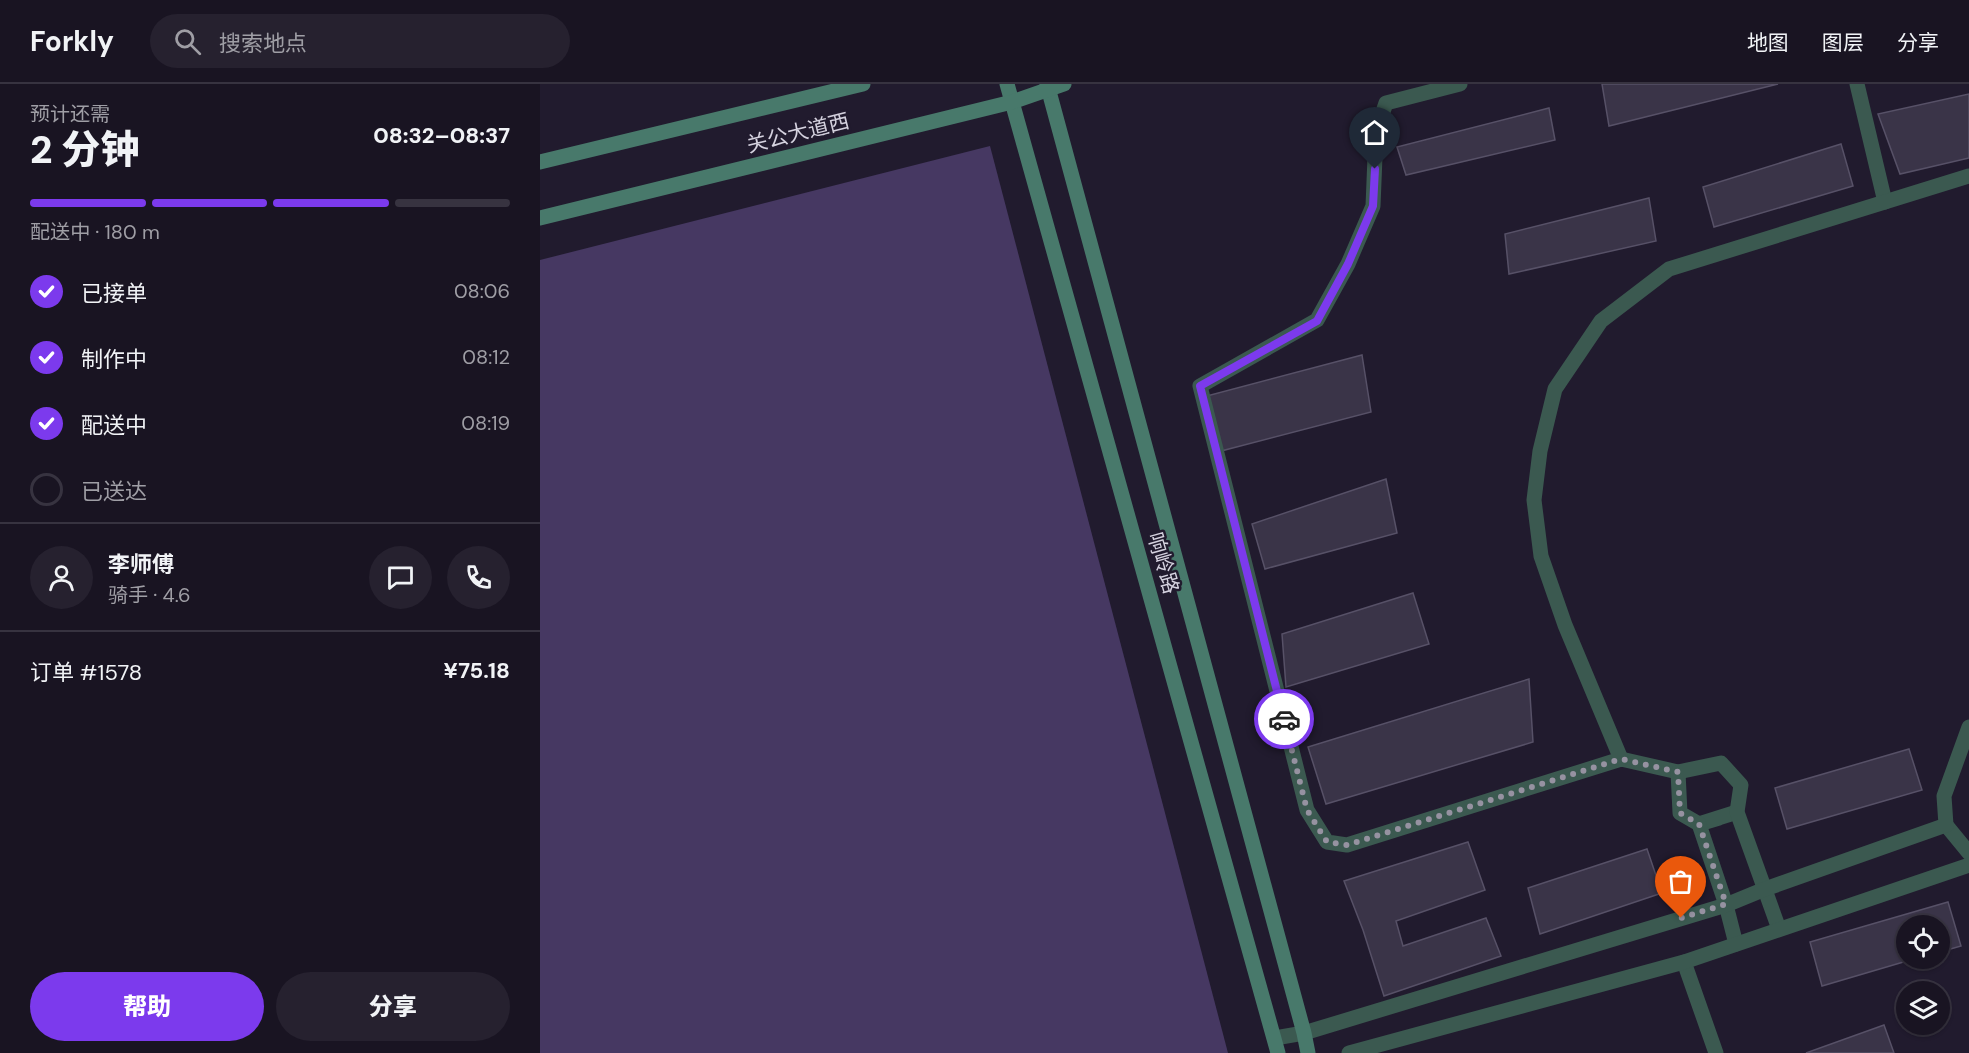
<!DOCTYPE html>
<html lang="zh">
<meta charset="utf-8">
<style>
:root{--surface:#191422;--page:#26212f;--text:#f1f3f6;--muted:#9f9ea5;--line:#373340;--accent:#7c3aed}
body{margin:0;font-family:"DM Sans","Noto Sans SC",sans-serif;background:var(--page);color:var(--text);height:100vh;display:flex;flex-direction:column;font-size:22px;white-space:nowrap}
*{box-sizing:border-box;margin:0}
p{font-size:20px;color:var(--muted)}
.icon{flex:none;width:33px;height:33px;fill:none;stroke:currentColor;stroke-width:2;stroke-linecap:round;stroke-linejoin:round}
.map{position:relative;flex:1;overflow:hidden}
.details{display:flex;flex-direction:column;background:var(--surface);width:540px}
.details>*{flex:none}
.tools{position:absolute;left:1356px;top:831px;display:grid;gap:12px}
.tools a{display:grid;place-items:center;width:54px;height:54px;border-radius:50%;background:var(--surface);box-shadow:0 2px 4px #0004,0 0 0 2px var(--line);font-size:30px}
.pin{position:absolute;display:grid;place-items:center;width:51px;height:51px;color:#fff;margin:-62px -26px;border-radius:50% 50% 50% 0;rotate:-45deg;box-shadow:0 0 6px #0007}
.pin .icon{rotate:45deg}
.courier{position:absolute;display:grid;place-items:center;width:60px;height:60px;margin:-30px;border:4px solid #7c3aed;border-radius:50%;background:#fff;color:#222;box-shadow:0 2px 8px #0007}
.head em{font-style:normal;font-weight:800}
.head div{display:flex;flex-direction:column-reverse}
.head{display:flex;align-items:center;justify-content:space-between;height:102px;padding:0 30px}
h1{font-size:39px;font-weight:800;line-height:45px}
.bar{display:grid;grid-template-columns:repeat(4,1fr);gap:9px 6px;align-content:center;height:72px;padding:0 30px}
.bar i{height:8px;border-radius:4px;background:var(--line)}
.bar .active{background:var(--accent)}
.bar p{grid-column:span 4}
.line{display:flex;align-items:center;gap:15px;padding:0 30px;border-top:2px solid var(--line)}
.line div{flex:1}
.round{display:grid;place-items:center;flex:none;width:63px;height:63px;border-radius:32px;background:var(--page)}
ol{padding:0 30px;list-style:none}
li{display:flex;align-items:center;gap:18px;height:66px}
li p{margin-inline-start:auto}
li .icon{padding:6px;border-radius:50%;background:var(--accent);color:#fff;stroke-width:4}
li:last-child{color:var(--muted)}
li i{width:33px;height:33px;border:3px solid var(--line);border-radius:50%}
.primary-button{display:flex;gap:12px;margin-top:auto;padding:12px 30px}
.primary-button a{flex:1;height:69px;border-radius:36px;background:var(--accent);color:#fff;font-size:24px;font-weight:800;line-height:69px;text-align:center}
.primary-button a+a{background:var(--page);color:var(--text)}
header{display:flex;align-items:center;gap:36px;box-sizing:border-box;height:84px;padding:0 30px;background:var(--surface);border-bottom:2px solid var(--line)}
header strong{font-size:28px}
nav{display:flex;gap:33px;margin-inline-start:auto;font-size:21px}
.search{width:420px;height:54px;background:var(--page);display:flex;align-items:center;gap:15px;box-sizing:border-box;padding:0 21px;border-radius:33px;color:var(--muted);font-size:22px}
main{display:flex;flex:1;min-height:0}
.map>svg:first-child{display:block}
</style>
<header>
<strong>Forkly</strong>
<div class="search"><svg class="icon" aria-label="search" viewBox="0 0 24 24"><circle cx="10" cy="10" r="6"/><path d="M15 15l6 6"/></svg>搜索地点</div>
<nav><a>地图</a><a>图层</a><a>分享</a></nav>
</header>
<main>
<section class="details">
<div class="head"><div><h1>2 分钟</h1><p>预计还需</p></div><em>08:32–08:37</em></div>
<div class="bar"><i class="active"></i><i class="active"></i><i class="active"></i><i></i><p>配送中 · 180 m</p></div>
<ol>
<li><svg class="icon" aria-label="check" viewBox="0 0 24 24"><path d="M5 12l5 5 9-10"/></svg>已接单<p>08:06</p></li>
<li><svg class="icon" aria-label="check" viewBox="0 0 24 24"><path d="M5 12l5 5 9-10"/></svg>制作中<p>08:12</p></li>
<li><svg class="icon" aria-label="check" viewBox="0 0 24 24"><path d="M5 12l5 5 9-10"/></svg>配送中<p>08:19</p></li>
<li><i></i>已送达</li>
</ol>
<div class="line" style="height:108px"><a class="round"><svg class="icon" aria-label="person" viewBox="0 0 24 24"><circle cx="12" cy="8" r="4"/><path d="M4 21q1-7 8-7t8 7"/></svg></a><div><b>李师傅</b><p>骑手 · 4.6</p></div><a class="round"><svg class="icon" aria-label="chat" viewBox="0 0 24 24"><path d="M4 5h16v11H9l-5 4z"/></svg></a><a class="round"><svg class="icon" aria-label="phone" viewBox="0 0 24 24"><path d="M5 4h4l2 5-3 2q2 4 5 5l2-3 5 2v4C11 20 4 13 5 4z"/></svg></a></div>
<div class="line" style="height:78px"><div>订单 #1578</div><b>¥75.18</b></div>
<div class="primary-button"><a>帮助</a><a>分享</a></div>
</section>
<div class="map">
<svg width="1429" height="969" viewBox="0 0 1429 969">
<rect width="100%" height="100%" fill="#211b2e"/>
<path fill="#463862" d="M450 62 688 969H0V176Z"/>
<g fill="#3a3448" stroke="#575167" stroke-width="1.5">
<path d="M1062 0H1238L1069 42Z"/>
<path d="M1429 10V74L1360 90 1338 30Z"/>
<path d="M1009 24 1015 56 866 91 857 63Z"/>
<path d="M1301 60 1313 102 1174 143 1163 103Z"/>
<path d="M1109 114 1116 157 969 190 965 150Z"/>
<path d="M822 271 831 328 681 367 663 313Z"/>
<path d="M846 395 857 449 725 485 712 440Z"/>
<path d="M873 509 889 560 746 603 742 550Z"/>
<path d="M989 595 993 658 786 720 768 663Z"/>
<path d="M1369 665 1382 706 1247 745 1235 704Z"/>
<path d="M928 758 945 806 856 837 863 862 946 834 961 872 844 912 823 846 804 797Z"/>
<path d="M1107 765 1122 809 1000 850 988 804Z"/>
<path d="M1408 818 1421 862 1400 868V842H1366V874H1377L1282 902 1270 858Z"/>
<path d="M1344 941 1354 969H1266Z"/>
</g>
<g fill="none" stroke-linecap="round" stroke-linejoin="round">
<g stroke="#3b5950" stroke-width="15">
<path d="M920 0 846 19 836 48 833 122 808 180 777 236 660 302 767 726 787 758 807 761 1081 675 1138 688"/>
<path d="M1317 0 1345 118"/>
<path d="M1081 675 1025 541 1001 472 994 416 1000 367 1015 305 1061 237 1129 185 1429 92"/>
<path d="M1179 734 1159 740 1197 728"/>
<path d="M1406 741 1429 769"/>
<path d="M1196 860 1186 821 1159 740 1140 729 1138 688 1181 679 1201 701 1197 728 1239 845"/>
<path d="M1144 878 1176 969"/>
<path d="M735 954 764 949 1186 821 1225 805 1406 741 1404 712 1429 643"/>
<path d="M809 969 1144 878 1429 781"/>
</g>
<g stroke="#48796b" stroke-width="15">
<path d="M467 0 738 969"/>
<path d="M507 0 764 949 768 969"/>
<path d="M0 78 323 0"/>
<path d="M0 134 472 18 524 0"/>
</g>
</g>
<g fill="none" stroke-linecap="round" stroke-linejoin="round">
<path stroke="#9692a1" stroke-width="6" stroke-dasharray="0 10.8" d="M744 635 767 726 787 758 807 761 1081 675 1138 688 1140 729 1159 740 1186 820 1141 834"/>
<path stroke="#7c3aed" stroke-width="8" d="M744 635 660 302 777 237 808 180 833 122 835 85"/>
</g>
<g text-anchor="middle" stroke-width="5" stroke-linejoin="round" paint-order="stroke">
<g font-size="21" fill="#d5d2df" stroke="#211b2e">
<text transform="translate(258 49) rotate(-14)" y="7">关公大道西</text>
<text transform="translate(623 479) rotate(74)" y="7">响岭路</text>
</g>
</g>
</svg>
<div class="tools">
<a><svg class="icon" aria-label="locate" viewBox="0 0 24 24"><circle cx="12" cy="12" r="6"/><path d="M12 2v4M12 18v4M2 12h4M18 12h4"/></svg></a>
<a><svg class="icon" aria-label="layers" viewBox="0 0 24 24"><path d="M12 4l9 5-9 5-9-5zM3 14l9 5 9-5"/></svg></a>
</div>
<div class="pin" style="left:1141px;top:834px;background:#ea580c"><svg class="icon" aria-label="bag" viewBox="0 0 24 24"><path d="M5 8h14l-1 12H6zM9 8a3 3 0 0 1 6 0"/></svg></div>
<div class="pin" style="left:835px;top:85px;background:#1f2937"><svg class="icon" aria-label="home" viewBox="0 0 24 24"><path d="M3 11l9-7 9 7M6 9v11h12V9"/></svg></div>
<div class="courier" style="left:744px;top:635px"><svg class="icon" aria-label="car" viewBox="0 0 24 24"><path d="M5 17H2v-5l4-1 3-4h7l3 4 3 1v5h-3M9 17h6M6 11h13"/><circle cx="7" cy="17" r="2"/><circle cx="17" cy="17" r="2"/></svg></div>
</div>
</main>
